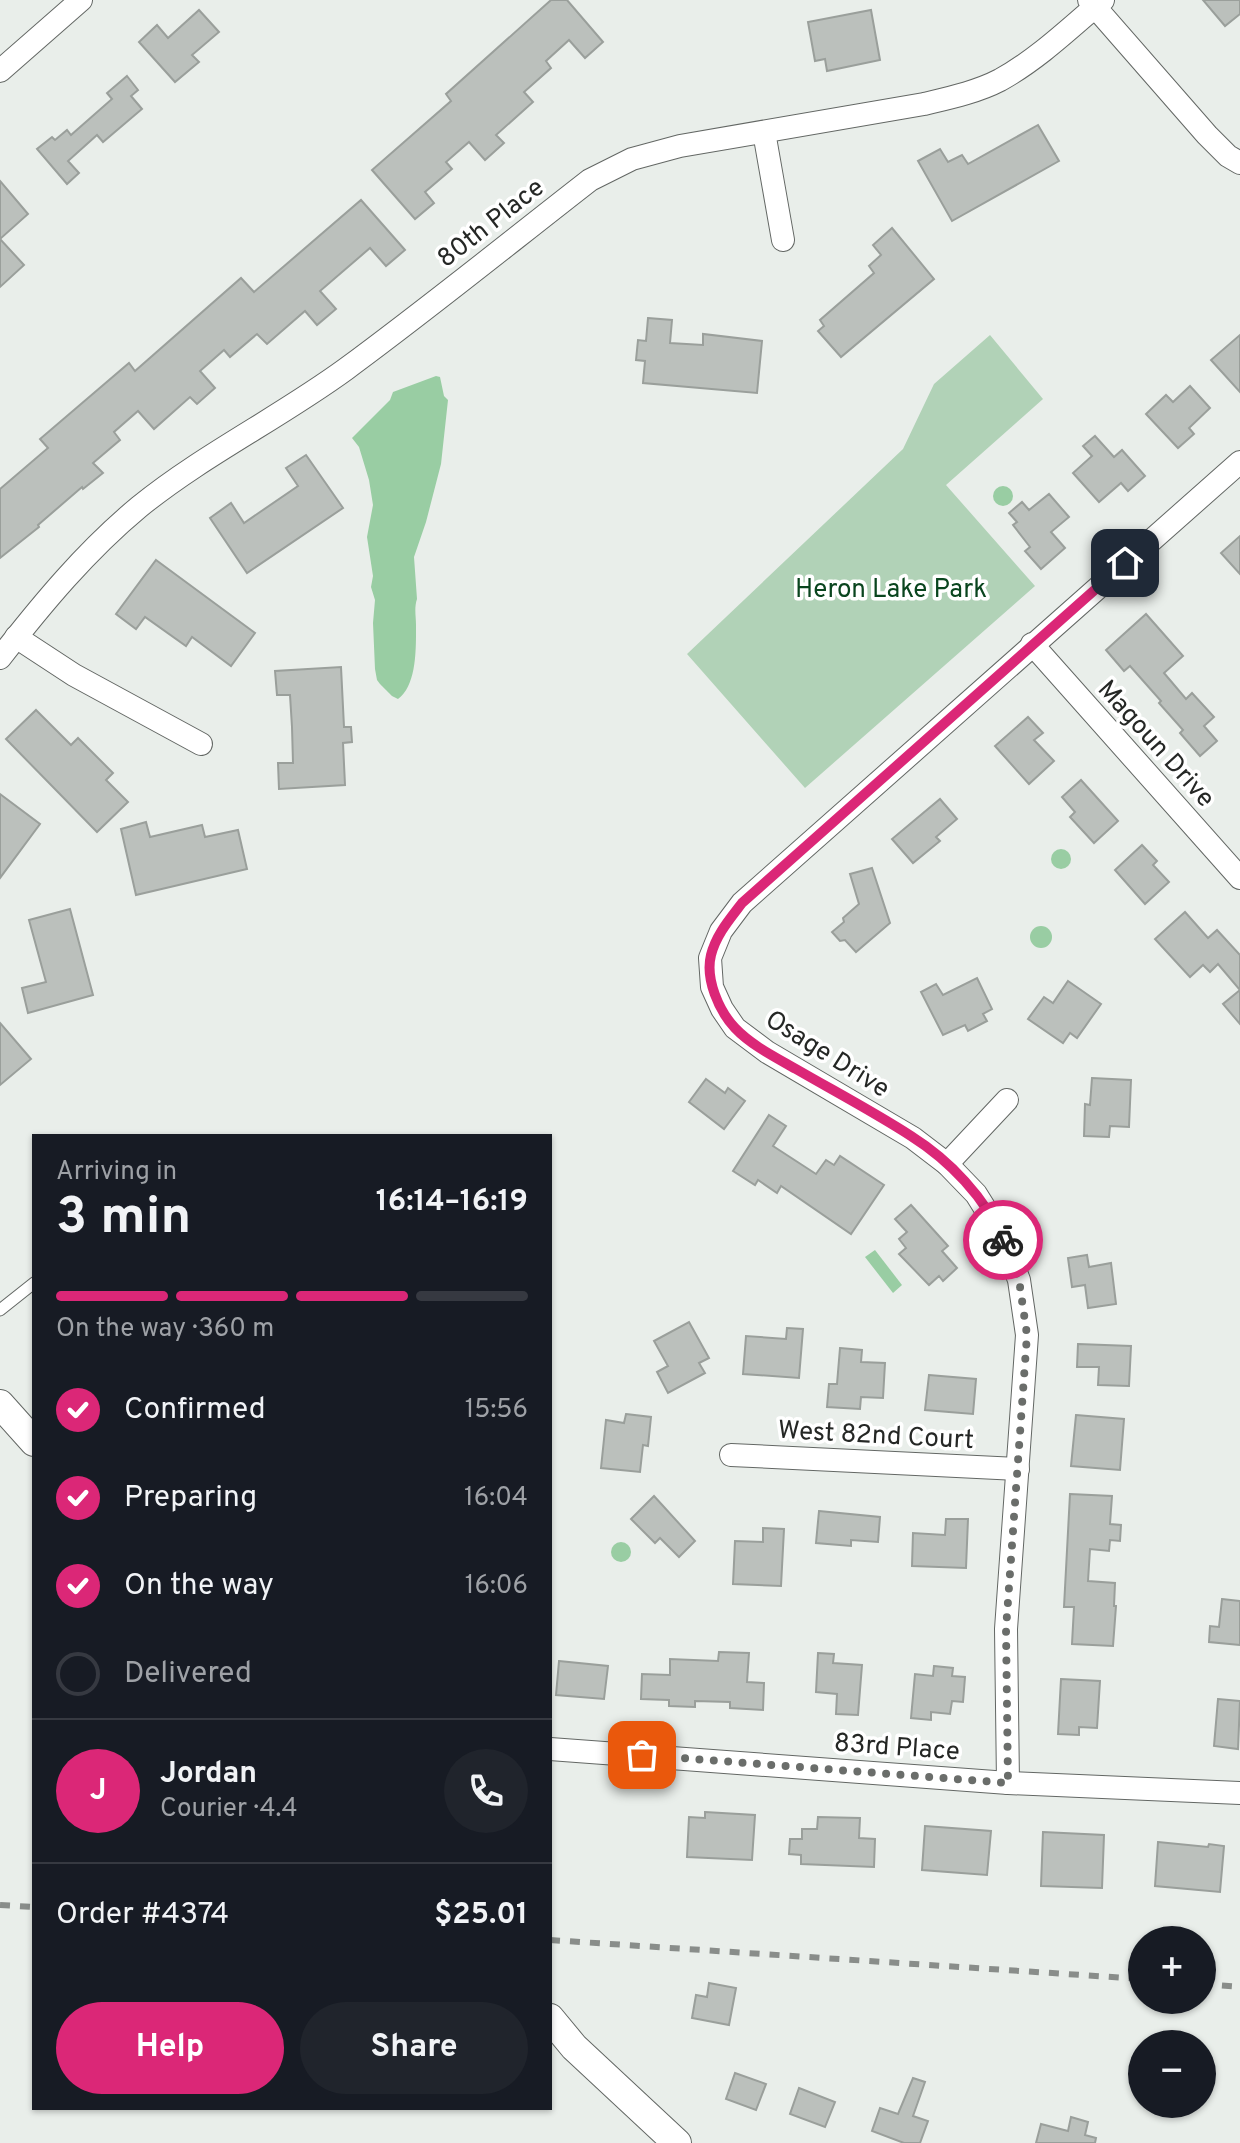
<!DOCTYPE html>
<meta charset="utf-8">
<style>
:root{--surface:#171b24;--page:#20242c;--text:#f1f3f6;--muted:#9ea1a6;--line:#363941;--accent:#db2777}
body{margin:0;font-family:Overpass,sans-serif;background:var(--page);color:var(--text);height:100vh;display:flex;flex-direction:column;font-size:30px;white-space:nowrap}
*{box-sizing:border-box;margin:0}
p{font-size:26px;color:var(--muted)}
.icon{flex:none;width:44px;height:44px;fill:none;stroke:currentColor;stroke-width:2;stroke-linecap:round;stroke-linejoin:round}
.map{position:relative;flex:1;overflow:hidden}
.side{position:absolute;left:32px;top:1134px;width:520px;height:976px;display:flex;flex-direction:column;background:var(--surface);border-radius:0px;box-shadow:0 2px 6px #0004}
.side>*{flex:none}
.tools{position:absolute;left:1128px;top:1926px;display:grid;gap:16px}
.tools a{display:grid;place-items:center;width:88px;height:88px;border-radius:50%;background:var(--surface);box-shadow:0 2px 6px #0004;font-size:40px}
.pin{position:absolute;display:grid;place-items:center;width:68px;height:68px;color:#fff;margin:-34px;border-radius:16px;box-shadow:0 4px 12px #0006}
.courier{position:absolute;display:grid;place-items:center;width:80px;height:80px;margin:-40px;border:6px solid #db2777;border-radius:50%;background:#fff;color:#222;box-shadow:0 2px 10px #0007}
.overview em{font-style:normal;font-weight:700}
.overview div{display:flex;flex-direction:column-reverse}
.overview{display:flex;align-items:center;justify-content:space-between;height:136px;padding:0 24px}
h1{font-size:52px;font-weight:700;line-height:60px}
.bar{display:grid;grid-template-columns:repeat(4,1fr);gap:12px 8px;align-content:center;height:96px;padding:0 24px}
.bar i{height:10px;border-radius:6px;background:var(--line)}
.bar .selected{background:var(--accent)}
.bar p{grid-column:span 4}
.line{display:flex;align-items:center;gap:20px;padding:0 24px;border-top:2px solid var(--line)}
.line div{flex:1}
.round{display:grid;place-items:center;flex:none;width:84px;height:84px;border-radius:42px;background:var(--page)}
ol{padding:0 24px;list-style:none}
li{display:flex;align-items:center;gap:24px;height:88px}
li p{margin-inline-start:auto}
li .icon{padding:8px;border-radius:50%;background:var(--accent);color:#fff;stroke-width:4}
li:last-child{color:var(--muted)}
li i{width:44px;height:44px;border:4px solid var(--line);border-radius:50%}
.cta{display:flex;gap:16px;margin-top:auto;padding:16px 24px}
.cta a{flex:1;height:92px;border-radius:48px;background:var(--accent);color:#fff;font-size:32px;font-weight:700;line-height:92px;text-align:center}
.cta a+a{background:var(--page);color:var(--text)}
.map>svg:first-child{display:block}
</style>
<div class="map">
<svg width="1240" height="2143" viewBox="0 0 1240 2143">
<rect width="100%" height="100%" fill="#e9eeea"/>
<path fill="#b1d2b7" d="M990 335 1043 399 946 485 1035 586 805 788 687 654 903 449 934 384Z"/>
<g fill="#99cda3">
<path d="M436 376 440 377 444 396 448 400 441 464 426 522 414 557 417 599C414 608 416 616 416 625 416 648 417 685 398 699L392 696 380 684 377 680 375 669 373 623 375 600 371 587 373 576 367 537 373 505 369 480 359 447 352 438 390 400 393 392Z"/>
<circle cx="1003" cy="496" r="10"/>
<circle cx="1061" cy="859" r="10"/>
<circle cx="1041" cy="937" r="11"/>
<path d="M875 1250 902 1285 893 1293 865 1257Z"/>
<circle cx="621" cy="1552" r="10"/>
</g>
<g fill="#bbc0bc" stroke="#9a9f9b" stroke-width="2">
<path d="M551 0H567L603 42 585 58 569 40 546 61 551 68 524 92 533 102 496 135 504 143 485 160 469 142 446 162 452 169 425 192 434 203 415 219 372 170 451 101 446 94Z"/>
<path d="M1203 0H1240V14L1225 26Z"/>
<path d="M199 10 219 32 192 55 199 62 175 82 139 42 157 25 168 38Z"/>
<path d="M871 10 880 60 827 71 825 59 815 61 808 22Z"/>
<path d="M127 76 138 90 131 96 142 109 103 142 97 135 68 161 79 173 67 184 37 149 52 137 55 140 67 130 71 135 112 99 107 93Z"/>
<path d="M1038 125 1059 161 952 221 918 161 940 149 948 162 962 155 968 164Z"/>
<path d="M0 181 28 214 0 239Z"/>
<path d="M361 200 405 250 386 266 370 248 320 291 336 309 317 325 305 311 267 344 257 334 230 357 224 350 200 371 215 388 197 404 190 397 154 429 138 411 114 432 120 440 93 463 103 473 83 489 82 487 38 525 39 527 0 558V489L48 448 40 439 129 363 135 371 241 278 254 292Z"/>
<path d="M892 228 934 279 841 357 818 331 824 326 820 320 874 273 869 266 881 255 873 245Z"/>
<path d="M0 239 24 265 0 287Z"/>
<path d="M648 318 672 320 670 343 703 345V334L762 341 757 393 643 383 645 361 636 360 638 340 646 341Z"/>
<path d="M1240 335V392L1211 360Z"/>
<path d="M1190 386 1210 408 1189 428 1194 434 1178 448 1146 414 1166 395 1173 402Z"/>
<path d="M1095 436 1114 457 1122 450 1145 476 1128 491 1121 483 1099 502 1073 473 1092 456 1083 446Z"/>
<path d="M306 455 343 508 247 573 210 518 231 503 244 523 298 486 286 468Z"/>
<path d="M1049 494 1069 517 1051 532 1065 548 1041 569 1025 551 1030 547 1013 525 1017 522 1009 513 1022 502 1029 510Z"/>
<path d="M1240 536V574L1221 553Z"/>
<path d="M156 560 255 633 231 666 192 637 186 646 145 617 136 629 116 614Z"/>
<path d="M1146 614 1183 656 1164 673 1186 699 1192 693 1214 717 1204 726 1217 741 1200 756 1180 733 1183 730 1159 703 1161 701 1130 666 1124 671 1106 650Z"/>
<path d="M341 667 344 727H351L352 742 343 743 345 785 279 789 278 763H293L292 727 290 695H277L275 671Z"/>
<path d="M36 710 71 745 78 738 113 773 106 780 128 802 97 832 6 739Z"/>
<path d="M1028 717 1043 733 1034 740 1054 761 1029 784 995 746Z"/>
<path d="M1081 780 1118 821 1094 843 1070 817 1075 812 1062 797Z"/>
<path d="M0 794 40 824 0 878Z"/>
<path d="M940 799 957 819 936 837 940 841 913 863 892 839Z"/>
<path d="M146 822 150 837 202 825 205 837 238 830 247 869 136 895 121 829Z"/>
<path d="M1142 845 1157 861 1153 865 1169 882 1145 904 1115 870Z"/>
<path d="M872 868 890 923 856 952 845 940 840 941 832 932 844 922 843 918 859 904 850 874Z"/>
<path d="M70 909 93 995 28 1013 22 988 46 982 29 920Z"/>
<path d="M1185 912 1208 938 1217 930 1240 955V1024L1223 1004 1240 990 1218 964 1210 972 1203 965 1190 977 1155 939Z"/>
<path d="M977 978 992 1009 983 1014 987 1021 968 1031 965 1025 943 1035 921 992 936 984 943 995Z"/>
<path d="M1068 981 1101 1004 1077 1038 1070 1033 1063 1043 1028 1019 1044 997 1053 1003Z"/>
<path d="M0 1023 31 1059 0 1085Z"/>
<path d="M1092 1078 1131 1080 1129 1127 1110 1126 1109 1137 1084 1136 1085 1104 1090 1105Z"/>
<path d="M706 1079 725 1093 728 1088 745 1101 724 1129 689 1102Z"/>
<path d="M769 1115 786 1126 773 1146 816 1174 826 1160 834 1165 840 1156 884 1185 851 1234 781 1186 777 1193 758 1180 755 1185 733 1171Z"/>
<path d="M911 1205 948 1246 942 1251 957 1268 943 1281 939 1276 929 1285 899 1254 906 1248 899 1239 907 1232 895 1219Z"/>
<path d="M1087 1255 1089 1267 1111 1263 1116 1304 1088 1308 1085 1285 1072 1287 1068 1258Z"/>
<path d="M689 1322 709 1358 699 1363 705 1373 668 1393 657 1372 668 1366 654 1341Z"/>
<path d="M787 1328 803 1329 799 1378 743 1374 746 1336 786 1339Z"/>
<path d="M1078 1344 1131 1346 1129 1386 1098 1385 1099 1367H1077Z"/>
<path d="M840 1348 862 1350 861 1362 885 1363 883 1398 861 1397 860 1409 827 1407 829 1384H837Z"/>
<path d="M929 1375 976 1379 973 1414 925 1410Z"/>
<path d="M626 1414 651 1417 648 1446 643 1445 640 1472 601 1468 606 1420 624 1423Z"/>
<path d="M1076 1415 1124 1419 1120 1470 1071 1466Z"/>
<path d="M1070 1494 1112 1496 1110 1524 1121 1525 1120 1541 1110 1540 1109 1551 1090 1549 1088 1581 1115 1583 1114 1606H1116L1113 1646 1072 1644 1074 1607H1064Z"/>
<path d="M654 1496 695 1541 679 1557 660 1538 655 1543 631 1519Z"/>
<path d="M819 1511 880 1517 878 1542 851 1540V1546L816 1543Z"/>
<path d="M946 1519H968L966 1568 912 1566 913 1533 945 1535Z"/>
<path d="M763 1528 784 1529 781 1586 733 1584 735 1541 763 1542Z"/>
<path d="M1222 1599 1240 1601V1645L1209 1642 1210 1626 1219 1627Z"/>
<path d="M719 1652 749 1653 747 1682 764 1683 763 1710 730 1708V1702L695 1701V1707L669 1706V1700L641 1699 642 1674 670 1675V1659L718 1661Z"/>
<path d="M818 1653 834 1654 833 1663 862 1665 858 1715 836 1714 837 1694 816 1692Z"/>
<path d="M559 1661 608 1666 604 1699 556 1695Z"/>
<path d="M934 1666 953 1668 952 1676 965 1677 963 1702 952 1701 950 1714 931 1712V1720L911 1718 915 1674 933 1676Z"/>
<path d="M1061 1679 1100 1681 1097 1728 1079 1727V1735L1058 1734Z"/>
<path d="M1218 1699 1240 1701 1238 1749 1214 1746Z"/>
<path d="M705 1812 755 1815 752 1860 687 1857 689 1817 705 1818Z"/>
<path d="M818 1817 860 1818 859 1838 875 1839 874 1867 801 1864V1855L789 1854 790 1839H802V1829H817Z"/>
<path d="M925 1826 991 1831 987 1875 922 1870Z"/>
<path d="M1043 1832 1104 1835 1102 1888 1041 1886Z"/>
<path d="M1158 1842 1208 1847 1209 1844 1224 1846 1220 1892 1155 1886Z"/>
<path d="M709 1983 736 1988 729 2025 692 2018 696 1995 707 1997Z"/>
<path d="M735 2073 766 2084 756 2110 726 2099Z"/>
<path d="M913 2078 925 2082 913 2116 928 2121 920 2143H904L872 2131 880 2108 898 2114Z"/>
<path d="M799 2088 835 2102 825 2127 790 2114Z"/>
<path d="M1071 2117 1088 2122 1085 2135 1096 2138 1095 2143H1036L1041 2124 1068 2131Z"/>
</g>
<g fill="none" stroke-linecap="round" stroke-linejoin="round">
<defs>
<path id="service" d="M0 1310 34 1283"/>
<g id="minor">
<path d="M1089 0 1207 135 1228 156 1240 163"/>
<path d="M0 71 81 0"/>
<path d="M764 132 783 240"/>
<path d="M16 637 74 675 201 744"/>
<path d="M1032 644 1240 878"/>
<path d="M0 658C42 604 86 551 139 507 203 455 279 418 346 369 429 308 509 243 590 180L632 159 680 146 924 104C949 98 977 92 1000 80 1038 59 1070 28 1103 0"/>
<path d="M947 1164 1007 1100"/>
<path d="M731 1455 1018 1469"/>
<path d="M550 1749 1008 1783 1240 1793"/>
<path d="M1008 1783 1006 1629 1027 1335 1019 1280 1001 1234 976 1194 947 1164 913 1138 767 1052 735 1028 722 1009 712 987 710 958 721 931 742 903 1240 462"/>
</g>
<g id="tertiary">
<path d="M0 1404 34 1442"/>
<path d="M550 2018 574 2047 677 2143"/>
</g>
</defs>
<use href="#service" stroke="#636764" stroke-width="13"/>
<use href="#minor" stroke="#636764" stroke-width="24"/>
<use href="#tertiary" stroke="#636764" stroke-width="30"/>
<use href="#service" stroke="#fff" stroke-width="11"/>
<use href="#minor" stroke="#fff" stroke-width="22"/>
<use href="#tertiary" stroke="#fff" stroke-width="28"/>
<g stroke="#898d8a" stroke-width="6" stroke-dasharray="10 10" stroke-linecap="butt">
<path d="M0 1905 34 1907"/>
<path d="M550 1940 1142 1979"/>
<path d="M1202 1984 1240 1987"/>
</g>
</g>
<g fill="none" stroke-linecap="round" stroke-linejoin="round">
<path stroke="#6a6d6a" stroke-width="8" stroke-dasharray="0 14.4" d="M642 1755 1008 1783 1006 1629 1027 1335 1019 1280 1003 1240"/>
<path stroke="#db2777" stroke-width="10" d="M1003 1240C986 1198 949 1160 911 1136 874 1112 834 1091 796 1069 775 1057 751 1045 735 1028 719 1011 705 979 711 955 716 935 729 920 742 903L1125 563"/>
</g>
<g text-anchor="middle" stroke-width="7" stroke-linejoin="round" paint-order="stroke">
<g font-size="26" fill="#252725" stroke="#fff">
<text transform="translate(490 222) rotate(-38)" y="9">80th Place</text>
<text transform="translate(1157 743) rotate(48)" y="9">Magoun Drive</text>
<text transform="translate(828 1053) rotate(32)" y="9">Osage Drive</text>
<text transform="translate(876 1434) rotate(3)" y="9">West 82nd Court</text>
<text transform="translate(897 1746) rotate(4)" y="9">83rd Place</text>
</g>
<g font-size="26" fill="#09451e" stroke="#fff">
<text x="891" y="597">Heron Lake Park</text>
</g>
</g>
</svg>
<div class="tools">
<a>+</a>
<a>−</a>
</div>
<div class="pin" style="left:642px;top:1755px;background:#ea580c"><svg class="icon" aria-label="bag" viewBox="0 0 24 24"><path d="M5 8h14l-1 12H6zM9 8a3 3 0 0 1 6 0"/></svg></div>
<div class="pin" style="left:1125px;top:563px;background:#1f2937"><svg class="icon" aria-label="home" viewBox="0 0 24 24"><path d="M3 11l9-7 9 7M6 9v11h12V9"/></svg></div>
<div class="courier" style="left:1003px;top:1240px"><svg class="icon" aria-label="bike" viewBox="0 0 24 24"><circle cx="6" cy="16" r="4"/><circle cx="18" cy="16" r="4"/><path d="M6 16l4-8h5l3 8M10 8l3 8H6M13 5h3"/></svg></div>
<section class="side">
<div class="overview"><div><h1>3 min</h1><p>Arriving in</p></div><em>16:14–16:19</em></div>
<div class="bar"><i class="selected"></i><i class="selected"></i><i class="selected"></i><i></i><p>On the way · 360 m</p></div>
<ol>
<li><svg class="icon" aria-label="check" viewBox="0 0 24 24"><path d="M5 12l5 5 9-10"/></svg>Confirmed<p>15:56</p></li>
<li><svg class="icon" aria-label="check" viewBox="0 0 24 24"><path d="M5 12l5 5 9-10"/></svg>Preparing<p>16:04</p></li>
<li><svg class="icon" aria-label="check" viewBox="0 0 24 24"><path d="M5 12l5 5 9-10"/></svg>On the way<p>16:06</p></li>
<li><i></i>Delivered</li>
</ol>
<div class="line" style="height:144px"><b class="round" style="background:var(--accent);color:#fff">J</b><div><b>Jordan</b><p>Courier · 4.4</p></div><a class="round"><svg class="icon" aria-label="phone" viewBox="0 0 24 24"><path d="M5 4h4l2 5-3 2q2 4 5 5l2-3 5 2v4C11 20 4 13 5 4z"/></svg></a></div>
<div class="line" style="height:104px"><div>Order #4374</div><b>$25.01</b></div>
<div class="cta"><a>Help</a><a>Share</a></div>
</section>
</div>
